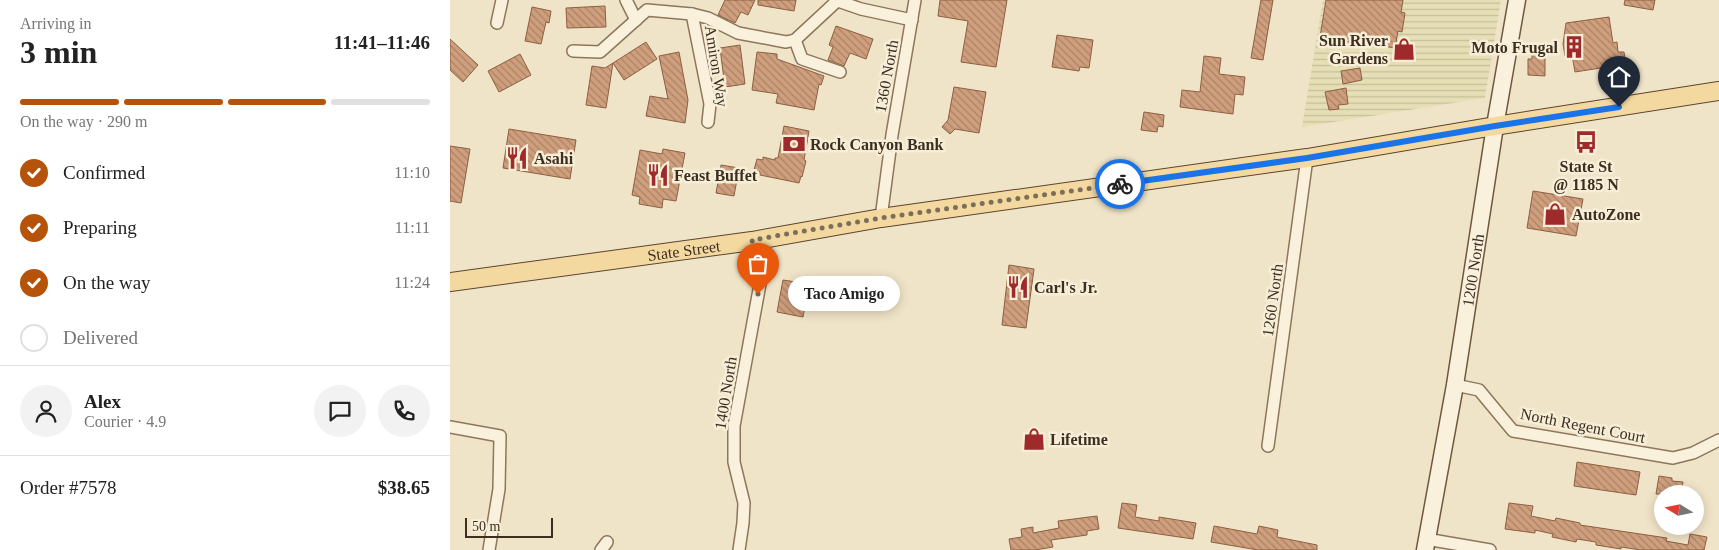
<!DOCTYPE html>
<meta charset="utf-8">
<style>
:root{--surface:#fff;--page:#f2f2f2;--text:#222;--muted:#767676;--line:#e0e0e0;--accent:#b45309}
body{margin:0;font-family:Georgia,serif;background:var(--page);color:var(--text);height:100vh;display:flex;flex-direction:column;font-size:19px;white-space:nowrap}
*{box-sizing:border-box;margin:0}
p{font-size:16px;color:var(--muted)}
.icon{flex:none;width:28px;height:28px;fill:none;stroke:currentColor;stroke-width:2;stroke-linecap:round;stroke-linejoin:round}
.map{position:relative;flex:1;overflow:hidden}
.details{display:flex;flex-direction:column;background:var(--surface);width:450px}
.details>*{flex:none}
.needle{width:32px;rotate:280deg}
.buttons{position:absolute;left:1204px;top:485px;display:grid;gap:10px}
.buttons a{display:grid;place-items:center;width:50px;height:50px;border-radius:50%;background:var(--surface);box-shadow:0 2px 12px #0003;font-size:25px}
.scale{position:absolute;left:15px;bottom:12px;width:88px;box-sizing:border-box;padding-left:5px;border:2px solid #3d2e20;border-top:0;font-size:14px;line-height:18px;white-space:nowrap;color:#3d2e20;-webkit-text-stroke:4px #f7eed8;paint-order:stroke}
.pin{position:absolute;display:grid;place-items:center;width:42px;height:42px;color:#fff;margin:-51px -21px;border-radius:50% 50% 50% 0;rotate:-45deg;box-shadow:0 0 5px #0007}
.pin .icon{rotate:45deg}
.courier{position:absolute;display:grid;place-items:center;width:50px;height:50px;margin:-25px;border:4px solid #1a73e8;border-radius:50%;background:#fff;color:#222;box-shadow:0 1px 6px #0007}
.bubble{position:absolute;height:35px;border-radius:18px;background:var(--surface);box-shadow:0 2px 12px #0003;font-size:16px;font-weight:700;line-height:35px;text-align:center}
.summary em{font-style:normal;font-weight:700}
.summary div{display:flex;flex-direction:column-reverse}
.summary{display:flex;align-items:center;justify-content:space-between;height:85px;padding:0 20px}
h1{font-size:32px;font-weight:700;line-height:38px}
.bar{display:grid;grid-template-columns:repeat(4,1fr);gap:8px 5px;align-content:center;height:60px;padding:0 20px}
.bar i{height:6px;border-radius:4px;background:var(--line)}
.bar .current{background:var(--accent)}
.bar p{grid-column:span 4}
.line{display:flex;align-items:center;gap:12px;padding:0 20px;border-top:1px solid var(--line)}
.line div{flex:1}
.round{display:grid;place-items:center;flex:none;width:52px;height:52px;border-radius:26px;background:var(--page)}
ol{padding:0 20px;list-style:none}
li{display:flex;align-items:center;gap:15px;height:55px}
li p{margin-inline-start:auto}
li .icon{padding:5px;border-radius:50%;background:var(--accent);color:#fff;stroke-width:4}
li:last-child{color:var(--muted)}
li i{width:28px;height:28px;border:2px solid var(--line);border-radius:50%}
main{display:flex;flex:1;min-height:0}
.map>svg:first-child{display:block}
</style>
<main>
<section class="details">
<div class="summary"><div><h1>3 min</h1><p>Arriving in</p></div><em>11:41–11:46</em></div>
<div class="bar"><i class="current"></i><i class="current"></i><i class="current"></i><i></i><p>On the way · 290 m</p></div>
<ol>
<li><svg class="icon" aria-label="check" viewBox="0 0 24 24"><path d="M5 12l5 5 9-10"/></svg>Confirmed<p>11:10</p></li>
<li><svg class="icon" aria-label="check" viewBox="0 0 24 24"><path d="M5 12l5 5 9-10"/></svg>Preparing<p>11:11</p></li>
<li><svg class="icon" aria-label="check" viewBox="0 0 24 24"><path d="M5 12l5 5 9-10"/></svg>On the way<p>11:24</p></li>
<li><i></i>Delivered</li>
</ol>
<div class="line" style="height:90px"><a class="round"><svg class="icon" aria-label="person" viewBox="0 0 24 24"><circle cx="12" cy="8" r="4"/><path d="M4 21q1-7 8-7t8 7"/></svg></a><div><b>Alex</b><p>Courier · 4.9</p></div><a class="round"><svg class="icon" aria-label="chat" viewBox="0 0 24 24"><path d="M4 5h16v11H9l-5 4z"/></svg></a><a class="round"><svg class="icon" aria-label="phone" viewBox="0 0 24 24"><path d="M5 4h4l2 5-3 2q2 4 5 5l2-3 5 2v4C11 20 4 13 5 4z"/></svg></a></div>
<div class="line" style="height:65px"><div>Order #7578</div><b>$38.65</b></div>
</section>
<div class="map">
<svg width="1269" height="550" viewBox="0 0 1269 550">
<defs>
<pattern id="farmland-rules" width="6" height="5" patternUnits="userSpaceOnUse" patternTransform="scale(1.25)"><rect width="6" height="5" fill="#e6deb5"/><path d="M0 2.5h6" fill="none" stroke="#c6bf9b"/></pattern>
<pattern id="building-back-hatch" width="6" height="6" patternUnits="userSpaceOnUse" patternTransform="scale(1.25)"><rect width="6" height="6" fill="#cf9f7d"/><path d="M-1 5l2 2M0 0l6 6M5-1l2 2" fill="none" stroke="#a98266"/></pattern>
</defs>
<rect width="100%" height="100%" fill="#f0e4c8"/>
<path fill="url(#farmland-rules)" d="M873 0H1051L1035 98 852 127Z"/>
<g fill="url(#building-back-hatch)" stroke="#8d5f41">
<path d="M275 0H305L298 15 291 12 285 23 268 15Z"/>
<path d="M308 0H346L344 11 308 5Z"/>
<path d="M490 0H557L546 67 511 62 518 21 488 16Z"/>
<path d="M811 0H823L813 60 801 58Z"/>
<path d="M876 0H953L951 12 955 13 952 32 948 31 945 48 915 43 914 45 870 37Z"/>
<path d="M1175 0H1205L1203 10 1174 5Z"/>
<path d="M155 6 156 27 117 28 116 8Z"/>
<path d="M82 7 101 11 99 23 96 22 91 44 75 41Z"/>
<path d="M1159 17 1163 43 1167 42 1168 52H1174L1176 64 1125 72 1122 55 1115 56 1113 44 1116 23Z"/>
<path d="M386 26 423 39 416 59 400 53 394 66 378 60 383 47 379 45Z"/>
<path d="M607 35 643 40 639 68 630 67 629 71 602 67Z"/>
<path d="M0 39 28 65 13 82 0 70Z"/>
<path d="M196 42 207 59 174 80 163 63Z"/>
<path d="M290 45 295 84 275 87 270 48Z"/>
<path d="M229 52 238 100 235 123 196 116 200 96 218 99 209 56Z"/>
<path d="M307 52 327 54V59L374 76 371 85 369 84 364 110 326 103 328 94 302 90Z"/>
<path d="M70 54 81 75 49 92 38 71Z"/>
<path d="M1082 54H1095V76L1078 75V59H1082Z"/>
<path d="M754 56 771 58 769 74 795 77 793 95 785 94 783 114 730 107 732 90 750 92Z"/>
<path d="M163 63 156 108 136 105 142 66 155 68Z"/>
<path d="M910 68 912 80 893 84 891 71Z"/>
<path d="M504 87 536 92 529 133 505 129 500 134 492 127 498 120Z"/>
<path d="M896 88 898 104 888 105 889 109 879 110 875 92Z"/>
<path d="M694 112 714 115 713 127 708 126 707 132 691 130Z"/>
<path d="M334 126 359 131 354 160 356 161 352 177 351 176 349 183 310 175V172L304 170 307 159 313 160V157L325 160V158H328Z"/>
<path d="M59 129 126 140 120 179 53 168Z"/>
<path d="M0 146 20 149 11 203 0 201Z"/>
<path d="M213 149 235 153 226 201 213 199 212 208 189 204 190 197 182 195 190 150 212 154Z"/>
<path d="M271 165 289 168 284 196 266 193Z"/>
<path d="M1083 191 1133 199 1126 236 1077 228Z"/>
<path d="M559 265 584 269 576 328 552 325Z"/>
<path d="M333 280 359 284 353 317 327 312Z"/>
<path d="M1127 462 1190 472 1186 495 1124 486Z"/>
<path d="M1209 476 1222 478V481L1233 482 1231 494H1206Z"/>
<path d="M672 503 687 505 685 517 709 521V517L746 523 743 539 668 528Z"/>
<path d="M1059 503 1083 506 1081 516 1105 521 1106 518 1130 523V525L1217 538 1216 541 1238 545 1240 534 1257 537 1254 550H1191L1171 547V549L1146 545V542L1127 539 1126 542 1102 537 1103 534 1085 530V533L1055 529Z"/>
<path d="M647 516 649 529 637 531V535L601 540 603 547 585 550H561L559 539 572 537 571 529 583 527V533L609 528 608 521Z"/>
<path d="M764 526 807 534 809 526 828 530 827 537 867 545V550H808L761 542Z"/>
</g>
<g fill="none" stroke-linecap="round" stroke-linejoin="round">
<defs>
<g id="street">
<path d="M176 0 186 20"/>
<path d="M385 0 411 9 462 20"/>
<path d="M242 14 260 104 258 122"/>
<path d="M47 23 52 0"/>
<path d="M345 40 352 59 390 72"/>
<path d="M123 51 150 52 197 10 242 14 258 18 288 33 336 42 345 40 387 1"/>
<path d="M431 218 442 135 465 0"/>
<path d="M1005 385 1029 390 1063 431 1223 458 1243 453 1269 440"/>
<path d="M0 427 50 436 49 489 39 550"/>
<path d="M818 446 857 158"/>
<path d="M976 539 1040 550"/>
<path d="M151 550 157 542"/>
<path d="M289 550 293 523 294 503 284 462V426L310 284 302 241"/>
</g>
<g id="secondary">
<path id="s1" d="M975 550 1005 385 1045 126 1067 0"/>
</g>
<g id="primary">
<path id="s2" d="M0 282 302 241 431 218 857 158 1045 126 1269 91"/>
</g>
</defs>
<use href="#street" stroke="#8d765c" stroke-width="14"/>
<use href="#secondary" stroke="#6f573f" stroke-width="19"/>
<use href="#primary" stroke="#5b4430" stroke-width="20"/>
<use href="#street" stroke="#faf1dc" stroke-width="11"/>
<use href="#secondary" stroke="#faf1dc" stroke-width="16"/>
<use href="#primary" stroke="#f3d9a0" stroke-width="18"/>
</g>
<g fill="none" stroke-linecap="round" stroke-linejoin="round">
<path stroke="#7c6e5b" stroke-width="5" stroke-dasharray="0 9" d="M308 294 310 284 302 240 431 218 670 184"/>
<path stroke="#1a73e8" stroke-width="6" d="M670 184 857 158 1045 126 1169 107"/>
</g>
<defs>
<symbol id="building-bare" viewBox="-9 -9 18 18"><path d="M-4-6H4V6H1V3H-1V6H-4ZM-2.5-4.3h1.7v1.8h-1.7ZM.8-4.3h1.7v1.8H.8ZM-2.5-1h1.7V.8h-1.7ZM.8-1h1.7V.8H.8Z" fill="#9e2a2b" stroke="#f7eed8" stroke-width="2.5" paint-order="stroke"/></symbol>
<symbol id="shop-bare" viewBox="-9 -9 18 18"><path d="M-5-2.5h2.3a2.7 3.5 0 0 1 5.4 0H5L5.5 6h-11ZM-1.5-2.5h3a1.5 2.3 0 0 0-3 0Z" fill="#9e2a2b" stroke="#f7eed8" stroke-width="2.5" paint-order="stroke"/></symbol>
<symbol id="bus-bare" viewBox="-9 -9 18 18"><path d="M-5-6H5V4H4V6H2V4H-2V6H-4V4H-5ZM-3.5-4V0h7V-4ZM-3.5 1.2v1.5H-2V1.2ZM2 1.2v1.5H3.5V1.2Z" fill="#9e2a2b" stroke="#f7eed8" stroke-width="2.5" paint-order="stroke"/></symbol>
<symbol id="bank-bare" viewBox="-9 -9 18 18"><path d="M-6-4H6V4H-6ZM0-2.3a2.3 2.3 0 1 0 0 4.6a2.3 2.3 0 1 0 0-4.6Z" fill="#9e2a2b" stroke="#f7eed8" stroke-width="2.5" paint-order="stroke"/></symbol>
<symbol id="restaurant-bare" viewBox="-9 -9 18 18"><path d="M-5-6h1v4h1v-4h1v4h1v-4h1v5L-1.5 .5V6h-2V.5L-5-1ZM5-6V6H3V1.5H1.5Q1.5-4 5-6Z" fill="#9e2a2b" stroke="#f7eed8" stroke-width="2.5" paint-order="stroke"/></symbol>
</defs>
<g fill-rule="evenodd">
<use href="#building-bare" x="1108" y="31" width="32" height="32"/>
<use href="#shop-bare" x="938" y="33" width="32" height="32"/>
<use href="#bus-bare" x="1120" y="126" width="32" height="32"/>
<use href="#bank-bare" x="328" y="128" width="32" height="32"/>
<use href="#restaurant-bare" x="51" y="142" width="32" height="32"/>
<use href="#restaurant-bare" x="192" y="159" width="32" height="32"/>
<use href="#shop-bare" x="1089" y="198" width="32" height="32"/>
<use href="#restaurant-bare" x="552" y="271" width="32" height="32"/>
<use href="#shop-bare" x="568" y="423" width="32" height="32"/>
</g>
<g text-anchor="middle" stroke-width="5" stroke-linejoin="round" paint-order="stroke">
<g font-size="16" font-weight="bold" fill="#3d2e20" stroke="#f7eed8" text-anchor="start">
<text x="938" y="46" text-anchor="end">Sun River<tspan x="938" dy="18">Gardens</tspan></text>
<text x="1108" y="53" text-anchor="end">Moto Frugal</text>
<text x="360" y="150">Rock Canyon Bank</text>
<text x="84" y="164">Asahi</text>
<text x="1136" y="172" text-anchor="middle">State St<tspan x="1136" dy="18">@ 1185 N</tspan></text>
<text x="224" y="181">Feast Buffet</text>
<text x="1122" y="220">AutoZone</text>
<text x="584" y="293">Carl's Jr.</text>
<text x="600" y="445">Lifetime</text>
</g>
<g font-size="16" fill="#3d2e20" stroke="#f7eed8">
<text transform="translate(267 66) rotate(81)" y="6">Amiron Way</text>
<text transform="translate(436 76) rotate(-80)" y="6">1360 North</text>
<text dy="6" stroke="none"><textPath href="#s2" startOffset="236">State Street</textPath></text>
<text dy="6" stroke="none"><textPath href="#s1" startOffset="284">1200 North</textPath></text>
<text transform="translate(822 300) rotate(-82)" y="6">1260 North</text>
<text transform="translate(275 393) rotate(-81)" y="6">1400 North</text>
<text transform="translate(1133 425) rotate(11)" y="6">North Regent Court</text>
</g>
</g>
</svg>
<div class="buttons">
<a><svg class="needle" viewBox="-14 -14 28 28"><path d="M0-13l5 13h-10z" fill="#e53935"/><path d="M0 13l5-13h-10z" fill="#767676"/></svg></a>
</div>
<div class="scale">50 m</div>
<div class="pin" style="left:308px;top:294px;background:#ea580c"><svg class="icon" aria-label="bag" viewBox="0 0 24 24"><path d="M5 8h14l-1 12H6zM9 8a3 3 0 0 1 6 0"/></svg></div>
<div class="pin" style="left:1169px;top:107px;background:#1f2937"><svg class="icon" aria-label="home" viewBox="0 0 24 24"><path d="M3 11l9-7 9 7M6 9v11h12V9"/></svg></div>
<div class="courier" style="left:670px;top:184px"><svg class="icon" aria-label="bike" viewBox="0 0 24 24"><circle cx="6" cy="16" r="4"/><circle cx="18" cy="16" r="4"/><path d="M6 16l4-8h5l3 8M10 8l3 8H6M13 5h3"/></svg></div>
<div class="bubble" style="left:338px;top:276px;width:112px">Taco Amigo</div>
</div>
</main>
